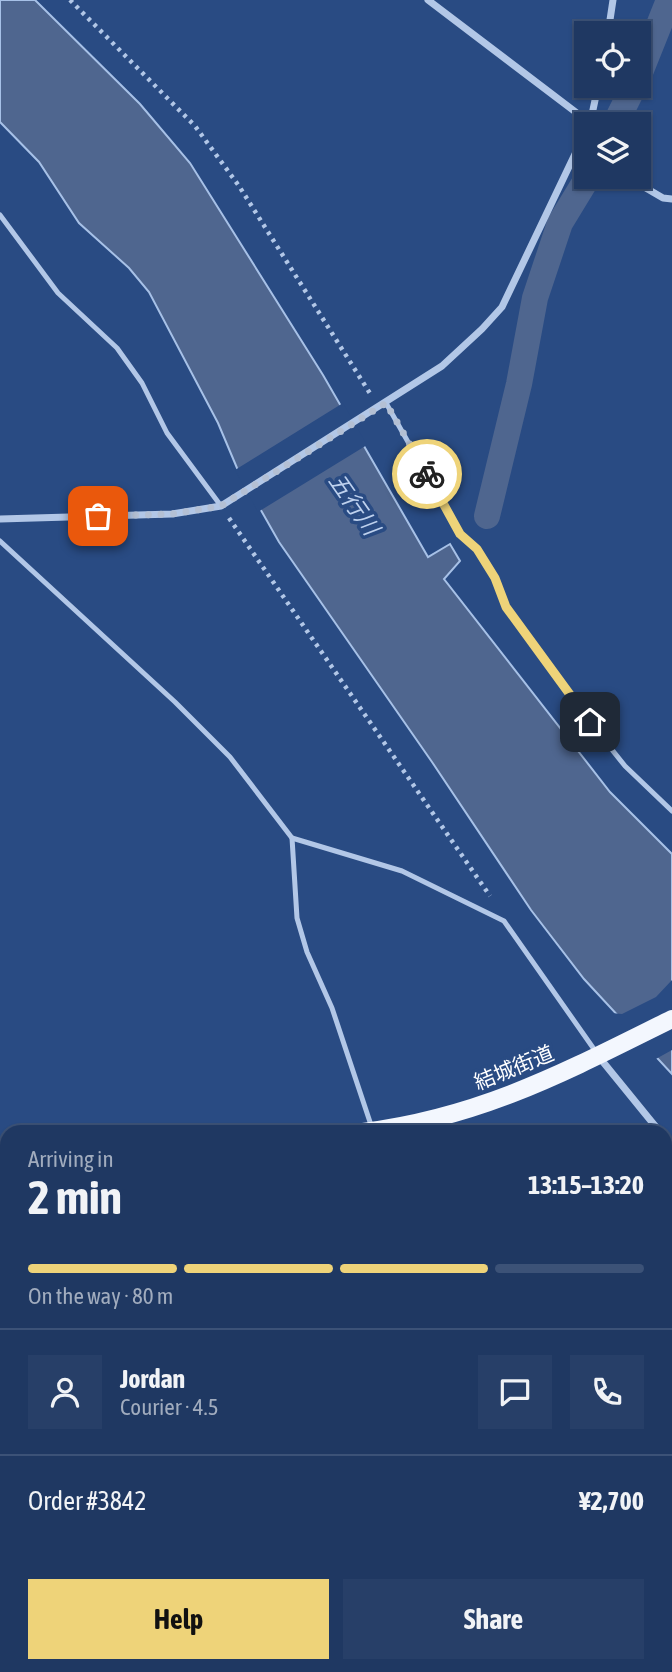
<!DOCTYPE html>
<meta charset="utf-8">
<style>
:root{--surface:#1f3862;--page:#273f68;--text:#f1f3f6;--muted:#a1acbe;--line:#3c5277;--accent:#eed379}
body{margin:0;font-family:"Asap Condensed","Noto Sans JP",sans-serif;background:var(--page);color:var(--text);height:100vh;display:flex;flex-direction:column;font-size:26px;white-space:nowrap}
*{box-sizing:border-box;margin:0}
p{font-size:23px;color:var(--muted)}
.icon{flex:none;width:38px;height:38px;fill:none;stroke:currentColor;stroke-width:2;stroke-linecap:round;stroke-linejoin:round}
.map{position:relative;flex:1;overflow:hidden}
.side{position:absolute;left:0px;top:1125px;width:672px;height:548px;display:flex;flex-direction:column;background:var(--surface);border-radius:21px 21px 0 0;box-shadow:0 2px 5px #0004,0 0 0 2px var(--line)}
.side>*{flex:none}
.fabs{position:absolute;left:574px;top:21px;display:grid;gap:14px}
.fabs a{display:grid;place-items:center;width:77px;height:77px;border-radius:0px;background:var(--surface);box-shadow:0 2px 5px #0004,0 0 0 2px var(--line);font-size:35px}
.pin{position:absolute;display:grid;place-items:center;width:60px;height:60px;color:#fff;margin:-30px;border-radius:14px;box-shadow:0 4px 10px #0006}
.courier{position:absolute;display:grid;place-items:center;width:70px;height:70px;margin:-35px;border:5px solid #eed379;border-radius:50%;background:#fff;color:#222;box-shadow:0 2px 9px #0007}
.overview em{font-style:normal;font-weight:700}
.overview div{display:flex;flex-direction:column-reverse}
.overview{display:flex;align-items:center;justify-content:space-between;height:119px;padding:0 28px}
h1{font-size:46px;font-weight:700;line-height:52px}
.bar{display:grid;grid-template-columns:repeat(4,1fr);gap:10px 7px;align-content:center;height:84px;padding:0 28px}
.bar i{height:9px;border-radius:5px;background:var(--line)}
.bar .on{background:var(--accent)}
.bar p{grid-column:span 4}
.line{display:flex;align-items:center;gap:18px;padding:0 28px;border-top:2px solid var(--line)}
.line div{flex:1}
.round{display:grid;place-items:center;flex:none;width:74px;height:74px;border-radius:0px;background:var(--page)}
.primary-button{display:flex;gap:14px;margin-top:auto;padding:14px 28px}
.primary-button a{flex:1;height:80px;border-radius:0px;background:var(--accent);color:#111;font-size:28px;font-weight:700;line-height:80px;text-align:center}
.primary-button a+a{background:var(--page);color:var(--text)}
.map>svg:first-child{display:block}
</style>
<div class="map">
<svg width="672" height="1672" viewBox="0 0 672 1672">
<rect width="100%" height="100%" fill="#294b83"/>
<path fill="#4f668f" stroke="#a7c1e7" stroke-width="2" d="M0 0H35L140 104 190 163 323 375 428 557 450 544 460 561 444 579 610 792 672 854V1074L584 979 531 910 432 762 279 542 237 468 218 423 149 292 129 268 79 223 39 162 0 122Z"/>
<g fill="#294b83">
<path d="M343 403 367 445 258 512 235 470Z"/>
<path d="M672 980V1050L654 1060 611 1013 622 1014 656 997Z"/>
</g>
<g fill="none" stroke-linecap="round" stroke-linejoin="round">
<g stroke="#4f668f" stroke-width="26">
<path d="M639 75 669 0"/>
<path d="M615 124 634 86"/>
<path d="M487 516 519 384 535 298 560 223 588 177"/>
</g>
<g stroke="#b2c7e7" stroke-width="4.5" stroke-dasharray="3.5 5" stroke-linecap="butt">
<path d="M70 0 195 126 239 186 371 395"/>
<path d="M229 518 490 896"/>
</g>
<g stroke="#b2c7e7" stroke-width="5">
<path d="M0 215 58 293 117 348 142 383 167 433 221 506"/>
<path d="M386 403 460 534 477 549 495 578 507 607 573 701 625 766 672 811"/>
<path d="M0 541 175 702 230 757 292 838 297 918 307 952 332 1008 372 1128"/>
<path d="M292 838 402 871 504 921 596 1052"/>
</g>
<g stroke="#b2c7e7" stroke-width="7">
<path d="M428 0 590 123"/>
<path d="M608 33 613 0"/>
<path d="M590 124 598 86"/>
<path d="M627 177 663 198 672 199"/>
<path d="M0 519 172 514 221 506 442 366 482 329 502 307 586 131"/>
<path d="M599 1057 660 1132"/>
<path d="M665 1138 672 1146"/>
<path d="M0 1427 7 1426"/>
<path d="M665 1464 672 1466"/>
<path d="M0 1500 7 1561"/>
<path d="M0 1612 7 1611"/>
<path d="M20 1666 21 1672"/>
<path d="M213 1666 214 1672"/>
<path d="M485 1666V1672"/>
</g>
<g stroke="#f3f7fe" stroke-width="18">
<path d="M363 1132C482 1117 567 1071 672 1019"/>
<path d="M0 1168 7 1167"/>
<path d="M606 1666 610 1672"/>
</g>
</g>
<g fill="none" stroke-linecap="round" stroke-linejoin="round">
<path stroke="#b4c0d4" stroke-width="7" stroke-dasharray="0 12.6" d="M98 516 172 514 221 506 386 403 427 474"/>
<path stroke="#eed379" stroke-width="9" d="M427 474 460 534 477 549 495 578 506 607 590 722"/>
</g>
<g text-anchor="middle" stroke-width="7" stroke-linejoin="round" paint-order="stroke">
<g font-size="21" fill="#fff" stroke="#294b83">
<text transform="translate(514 1068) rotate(-22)" y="7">結城街道</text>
</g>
<g font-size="23" font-style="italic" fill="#bed1ee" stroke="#294b83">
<text transform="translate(354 504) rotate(55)" y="8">五行川</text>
</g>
</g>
</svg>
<div class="fabs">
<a><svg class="icon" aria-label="locate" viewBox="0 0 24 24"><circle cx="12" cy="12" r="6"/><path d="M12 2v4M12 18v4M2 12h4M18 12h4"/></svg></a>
<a><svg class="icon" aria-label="layers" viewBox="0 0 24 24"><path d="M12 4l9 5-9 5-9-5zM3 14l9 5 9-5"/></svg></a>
</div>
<div class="pin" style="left:98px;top:516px;background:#ea580c"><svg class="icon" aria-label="bag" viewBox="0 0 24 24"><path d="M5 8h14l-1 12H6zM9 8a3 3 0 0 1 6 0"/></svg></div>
<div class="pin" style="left:590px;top:722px;background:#1f2937"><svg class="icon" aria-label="home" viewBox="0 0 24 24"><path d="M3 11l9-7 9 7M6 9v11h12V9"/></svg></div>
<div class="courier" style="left:427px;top:474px"><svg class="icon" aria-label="bike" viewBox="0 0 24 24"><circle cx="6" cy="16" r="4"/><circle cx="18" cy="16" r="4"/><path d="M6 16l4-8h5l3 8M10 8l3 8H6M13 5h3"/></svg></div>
<section class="side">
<div class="overview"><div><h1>2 min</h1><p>Arriving in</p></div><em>13:15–13:20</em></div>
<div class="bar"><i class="on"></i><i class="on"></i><i class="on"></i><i></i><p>On the way · 80 m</p></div>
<div class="line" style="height:126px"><a class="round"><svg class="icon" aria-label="person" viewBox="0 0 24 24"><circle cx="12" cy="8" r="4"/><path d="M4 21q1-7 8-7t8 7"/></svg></a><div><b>Jordan</b><p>Courier · 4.5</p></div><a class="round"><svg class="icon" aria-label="chat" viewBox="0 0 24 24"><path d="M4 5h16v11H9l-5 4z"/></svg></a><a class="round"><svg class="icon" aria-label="phone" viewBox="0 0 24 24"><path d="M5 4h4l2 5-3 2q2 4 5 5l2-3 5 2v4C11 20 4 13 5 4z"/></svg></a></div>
<div class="line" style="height:91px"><div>Order #3842</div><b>¥2,700</b></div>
<div class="primary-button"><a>Help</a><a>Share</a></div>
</section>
</div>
